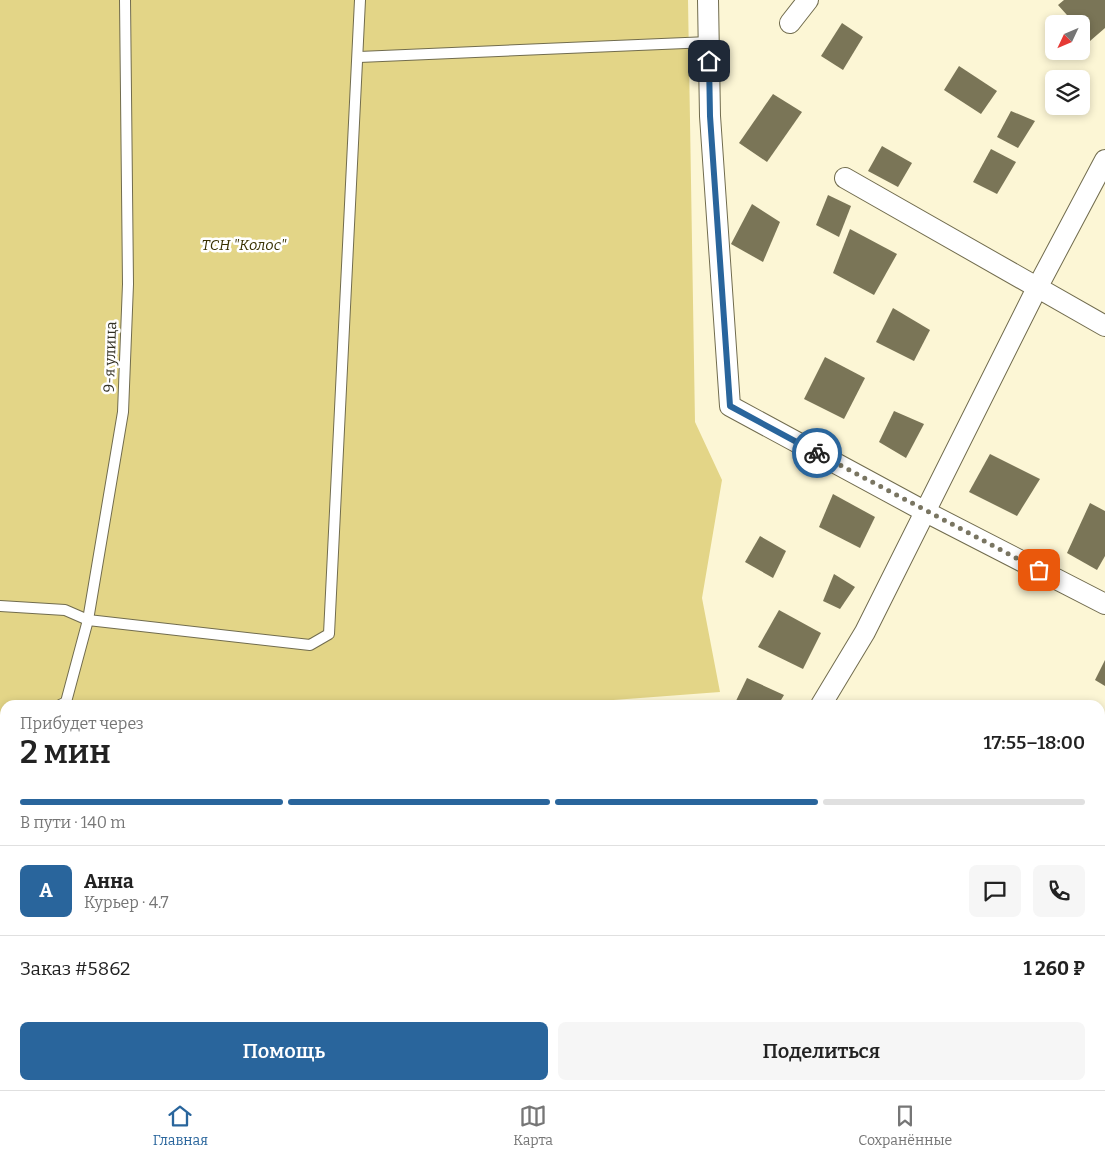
<!DOCTYPE html>
<html lang="ru">
<meta charset="utf-8">
<style>
:root{--surface:#fff;--page:#f6f6f6;--text:#222;--muted:#767676;--line:#e0e0e0;--accent:#29659c}
body{margin:0;font-family:Bitter,serif;background:var(--page);color:var(--text);height:100vh;display:flex;flex-direction:column;font-size:19px;white-space:nowrap}
*{box-sizing:border-box;margin:0}
p{font-size:16px;color:var(--muted)}
.icon{flex:none;width:28px;height:28px;fill:none;stroke:currentColor;stroke-width:2;stroke-linecap:round;stroke-linejoin:round}
.map{position:relative;flex:1;overflow:hidden}
.drawer{position:absolute;left:0px;top:700px;width:1105px;height:390px;display:flex;flex-direction:column;background:var(--surface);border-radius:15px 15px 0 0;box-shadow:0 2px 8px #0003}
.drawer>*{flex:none}
.needle{width:32px;rotate:226deg}
.controls{position:absolute;left:1045px;top:15px;display:grid;gap:10px}
.controls a{display:grid;place-items:center;width:45px;height:45px;border-radius:8px;background:var(--surface);box-shadow:0 2px 8px #0003;font-size:25px}
.pin{position:absolute;display:grid;place-items:center;width:42px;height:42px;color:#fff;margin:-21px;border-radius:10px;box-shadow:0 2px 8px #0006}
.courier{position:absolute;display:grid;place-items:center;width:50px;height:50px;margin:-25px;border:4px solid #29659c;border-radius:50%;background:#fff;color:#222;box-shadow:0 1px 6px #0007}
.summary em{font-style:normal;font-weight:600}
.summary div{display:flex;flex-direction:column-reverse}
.summary{display:flex;align-items:center;justify-content:space-between;height:85px;padding:0 20px}
h1{font-size:32px;font-weight:600;line-height:38px}
.bar{display:grid;grid-template-columns:repeat(4,1fr);gap:8px 5px;align-content:center;height:60px;padding:0 20px}
.bar i{height:6px;border-radius:4px;background:var(--line)}
.bar .current{background:var(--accent)}
.bar p{grid-column:span 4}
.line{display:flex;align-items:center;gap:12px;padding:0 20px;border-top:1px solid var(--line)}
.line div{flex:1}
.round{display:grid;place-items:center;flex:none;width:52px;height:52px;border-radius:8px;background:var(--page)}
.button{display:flex;gap:10px;margin-top:auto;padding:10px 20px}
.button a{flex:1;height:58px;border-radius:8px;background:var(--accent);color:#fff;font-size:20px;font-weight:600;line-height:58px;text-align:center}
.button a+a{background:var(--page);color:var(--text)}
.dock{display:flex;justify-content:space-around;align-items:center;height:70px;border-top:1px solid var(--line);background:var(--surface);font-size:14px;color:var(--muted)}
.dock a{display:grid;justify-items:center;gap:2px}
.dock .current{color:var(--accent)}
.map>svg:first-child{display:block}
</style>
<div class="map">
<svg width="1105" height="1090" viewBox="0 0 1105 1090">
<rect width="100%" height="100%" fill="#fcf6d5"/>
<path fill="#e3d587" d="M0 0H688L695 422 722 480 702 598 720 692 547 705H5V830L0 831Z"/>
<g fill="#7a7557">
<path d="M1064 0H1105V28L1090 41 1081 31V24H1075L1058 5Z"/>
<path d="M842 23 863 37 843 70 821 56Z"/>
<path d="M959 66 997 91 981 114 944 90Z"/>
<path d="M773 94 802 112 767 162 739 143Z"/>
<path d="M1011 111 1035 121 1018 148 997 137Z"/>
<path d="M882 146 912 163 898 187 868 171Z"/>
<path d="M991 149 1016 162 997 194 973 182Z"/>
<path d="M828 195 851 206 839 237 816 225Z"/>
<path d="M752 204 780 222 763 262 731 244Z"/>
<path d="M850 229 897 254 874 295 833 273Z"/>
<path d="M893 308 930 330 914 361 876 342Z"/>
<path d="M825 357 865 378 844 419 804 399Z"/>
<path d="M894 411 924 424 906 458 879 442Z"/>
<path d="M990 454 1040 479 1017 516 969 492Z"/>
<path d="M833 494 875 517 860 548 819 527Z"/>
<path d="M1090 503 1105 511V556L1097 570 1067 553Z"/>
<path d="M760 536 786 551 773 578 745 562Z"/>
<path d="M834 574 855 587 840 609 823 601Z"/>
<path d="M779 610 821 633 803 669 758 647Z"/>
<path d="M1105 660V686L1095 680Z"/>
<path d="M747 678 784 695 778 705H734Z"/>
</g>
<g fill="none" stroke-linecap="round" stroke-linejoin="round">
<defs>
<g id="lane">
<path d="M359 57 709 42"/>
<path d="M0 606 65 610 88 620 310 645 329 634 360 0"/>
<path d="M60 705 66 702 88 620 123 412 128 284 125 0"/>
<path d="M0 735 5 733"/>
</g>
<g id="street">
<path d="M708 0 710 116 730 406 924 511 1105 604"/>
<path d="M790 23 808 0"/>
<path d="M845 178 1105 326"/>
<path d="M821 705 865 632 1037 288 1105 160"/>
<path d="M524 1085 533 1090"/>
<path d="M618 1090 621 1085"/>
<path d="M1098 1090 1105 1078"/>
</g>
</defs>
<use href="#lane" stroke="#716c4e" stroke-width="12"/>
<use href="#street" stroke="#716c4e" stroke-width="22"/>
<use href="#lane" stroke="#fff" stroke-width="10"/>
<use href="#street" stroke="#fff" stroke-width="20"/>
</g>
<g fill="none" stroke-linecap="round" stroke-linejoin="round">
<path stroke="#797561" stroke-width="5" stroke-dasharray="0 9" d="M817 453 1039 570"/>
<path stroke="#29659c" stroke-width="6" d="M709 61 710 116 730 406 817 453"/>
</g>
<g text-anchor="middle" stroke-width="5" stroke-linejoin="round" paint-order="stroke">
<g font-size="15" font-style="italic" fill="#383102" stroke="#fff">
<text x="244" y="250">ТСН "Колос"</text>
</g>
<g font-size="15" fill="#323023" stroke="#fff">
<text transform="translate(110 357) rotate(-88)" y="5">9-я улица</text>
</g>
</g>
</svg>
<div class="controls">
<a><svg class="needle" viewBox="-14 -14 28 28"><path d="M0-13l5 13h-10z" fill="#e53935"/><path d="M0 13l5-13h-10z" fill="#767676"/></svg></a>
<a><svg class="icon" aria-label="layers" viewBox="0 0 24 24"><path d="M12 4l9 5-9 5-9-5zM3 14l9 5 9-5"/></svg></a>
</div>
<div class="pin" style="left:1039px;top:570px;background:#ea580c"><svg class="icon" aria-label="bag" viewBox="0 0 24 24"><path d="M5 8h14l-1 12H6zM9 8a3 3 0 0 1 6 0"/></svg></div>
<div class="pin" style="left:709px;top:61px;background:#1f2937"><svg class="icon" aria-label="home" viewBox="0 0 24 24"><path d="M3 11l9-7 9 7M6 9v11h12V9"/></svg></div>
<div class="courier" style="left:817px;top:453px"><svg class="icon" aria-label="bike" viewBox="0 0 24 24"><circle cx="6" cy="16" r="4"/><circle cx="18" cy="16" r="4"/><path d="M6 16l4-8h5l3 8M10 8l3 8H6M13 5h3"/></svg></div>
<section class="drawer">
<div class="summary"><div><h1>2 мин</h1><p>Прибудет через</p></div><em>17:55–18:00</em></div>
<div class="bar"><i class="current"></i><i class="current"></i><i class="current"></i><i></i><p>В пути · 140 m</p></div>
<div class="line" style="height:90px"><b class="round" style="background:var(--accent);color:#fff">А</b><div><b>Анна</b><p>Курьер · 4.7</p></div><a class="round"><svg class="icon" aria-label="chat" viewBox="0 0 24 24"><path d="M4 5h16v11H9l-5 4z"/></svg></a><a class="round"><svg class="icon" aria-label="phone" viewBox="0 0 24 24"><path d="M5 4h4l2 5-3 2q2 4 5 5l2-3 5 2v4C11 20 4 13 5 4z"/></svg></a></div>
<div class="line" style="height:65px"><div>Заказ #5862</div><b>1 260 ₽</b></div>
<div class="button"><a>Помощь</a><a>Поделиться</a></div>
</section>
</div>
<nav class="dock">
<a class="current"><svg class="icon" aria-label="home" viewBox="0 0 24 24"><path d="M3 11l9-7 9 7M6 9v11h12V9"/></svg>Главная</a>
<a><svg class="icon" aria-label="map" viewBox="0 0 24 24"><path d="M3 6l6-2 6 2 6-2v14l-6 2-6-2-6 2zM9 4v14M15 6v14"/></svg>Карта</a>
<a><svg class="icon" aria-label="saved" viewBox="0 0 24 24"><path d="M7 4h10v16l-5-4-5 4z"/></svg>Сохранённые</a>
</nav>
